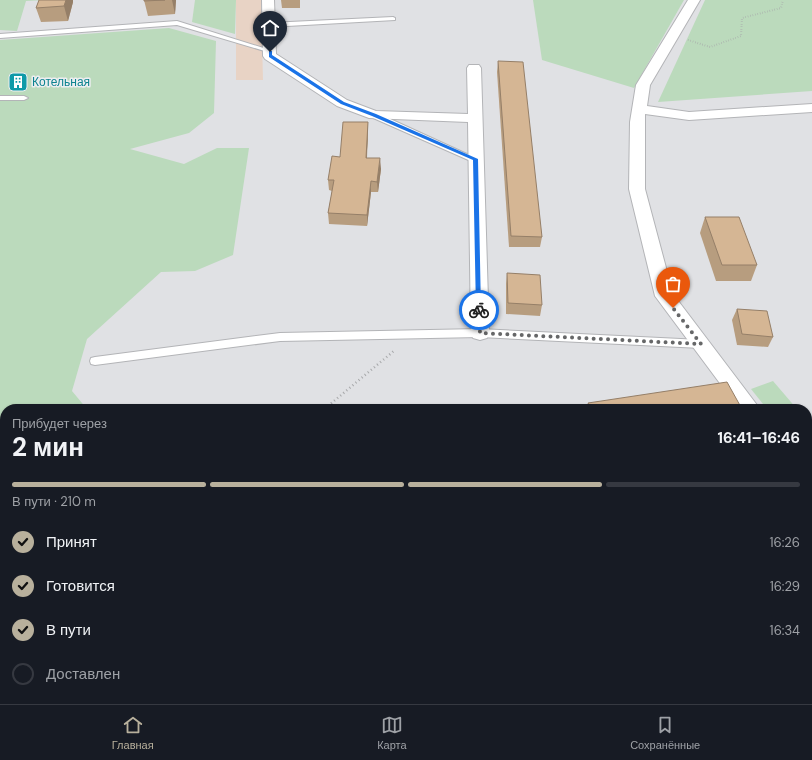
<!DOCTYPE html>
<html lang="ru">
<meta charset="utf-8">
<style>
:root{--surface:#171b24;--page:#242831;--text:#f1f3f6;--muted:#9ea1a6;--line:#363941;--accent:#b8b09c}
body{margin:0;font-family:"DM Sans",sans-serif;background:var(--page);color:var(--text);height:100vh;display:flex;flex-direction:column;font-size:15px;white-space:nowrap}
*{box-sizing:border-box;margin:0}
p{font-size:13px;color:var(--muted)}
.icon{flex:none;width:22px;height:22px;fill:none;stroke:currentColor;stroke-width:2;stroke-linecap:round;stroke-linejoin:round}
.map{position:relative;flex:1;overflow:hidden}
.panel{position:absolute;left:0px;top:404px;width:812px;height:300px;display:flex;flex-direction:column;background:var(--surface);border-radius:16px 16px 0 0;box-shadow:0 1px 3px #0004}
.panel>*{flex:none}
.pin{position:absolute;display:grid;place-items:center;width:34px;height:34px;color:#fff;margin:-41px -17px;border-radius:50% 50% 50% 0;rotate:-45deg;box-shadow:0 0 4px #0007}
.pin .icon{rotate:45deg}
.courier{position:absolute;display:grid;place-items:center;width:40px;height:40px;margin:-20px;border:3px solid #1a73e8;border-radius:50%;background:#fff;color:#222;box-shadow:0 1px 5px #0007}
.head em{font-style:normal;font-weight:700}
.head div{display:flex;flex-direction:column-reverse}
.head{display:flex;align-items:center;justify-content:space-between;height:68px;padding:0 12px}
h1{font-size:26px;font-weight:700;line-height:30px}
.bar{display:grid;grid-template-columns:repeat(4,1fr);gap:6px 4px;align-content:center;height:48px;padding:0 12px}
.bar i{height:5px;border-radius:3px;background:var(--line)}
.bar .current{background:var(--accent)}
.bar p{grid-column:span 4}
ol{padding:0 12px;list-style:none}
li{display:flex;align-items:center;gap:12px;height:44px}
li p{margin-inline-start:auto}
li .icon{padding:4px;border-radius:50%;background:var(--accent);color:#111;stroke-width:4}
li:last-child{color:var(--muted)}
li i{width:22px;height:22px;border:2px solid var(--line);border-radius:50%}
.dock{display:flex;justify-content:space-around;align-items:center;height:56px;border-top:1px solid var(--line);background:var(--surface);font-size:11px;color:var(--muted)}
.dock a{display:grid;justify-items:center;gap:2px}
.dock .current{color:var(--accent)}
.map>svg:first-child{display:block}
</style>
<div class="map">
<svg width="812" height="704" viewBox="0 0 812 704">
<rect width="100%" height="100%" fill="#e0e1e4"/>
<path fill="#e8d3c5" d="M236 0H261L263 80H236Z"/>
<g fill="#bbdabc">
<path d="M0 0H46L26 1 17 31 0 30Z"/>
<path d="M195 0H236L235 34 192 22Z"/>
<path d="M533 0H684L634 88 542 60Z"/>
<path d="M705 0H812V91L658 102Z"/>
<path d="M169 28 216 41 214 113 189 133 130 149 184 164 217 148H249L233 255 195 271 161 272 87 339 72 391 87 409H5V699H84L86 704H0V40Z"/>
<path d="M773 381 797 409H767L751 389Z"/>
<path d="M807 421 812 427V482L807 467Z"/>
</g>
<g fill="#6aa2a1" stroke="#557c7c">
<path d="M153 699H363L366 704H156Z"/>
<path d="M504 699H571L572 704H506Z"/>
</g>
<g fill="none" stroke-linecap="round" stroke-linejoin="round">
<defs>
<g id="service">
<path d="M393 17 395 18V20L269 27 266 25 269 23Z"/>
<path d="M177 21 273 51 268 52 177 25 0 38V34Z"/>
<path d="M0 96H24L28 98 24 100H0Z"/>
<path d="M371 113H377L480 160 479 162H473L371 117Z"/>
<path d="M480 329 701 340 706 344 701 348 480 337 280 341 95 365 91 364 90 361 91 358 95 357 280 333Z"/>
</g>
<g id="minor">
<path d="M262 0H274L276 54 347 100 376 111 468 114 467 68 469 65H479L481 68 489 333 487 338 480 340 473 338 471 333 468 122 369 118 337 106 265 59 263 56Z"/>
<path d="M688 0H700L650 85 647 106 689 112 812 104V112L689 120 645 114V189L673 294 760 409H739L658 300 655 296 629 189 630 122 636 85Z"/>
<path d="M807 619 812 621V650L807 648Z"/>
</g>
</defs>
<use href="#service" stroke="#b3b4b7" stroke-width="2"/>
<use href="#minor" stroke="#b3b4b7" stroke-width="2"/>
<path stroke="#a7a8aa" stroke-width="2" stroke-dasharray="0.5 2" stroke-linecap="butt" d="M688 40 710 47 741 36 742 18 781 8 783 0"/>
<path stroke="#a7a8aa" stroke-width="2.5" stroke-dasharray="1 3" stroke-linecap="butt" d="M328 406 395 350"/>
<g stroke="#a7a8aa" stroke-width="3" stroke-dasharray="1 3.5" stroke-linecap="butt">
<path d="M325 409 329 405"/>
<path d="M0 581 5 579"/>
<path d="M107 699 110 704"/>
</g>
<use href="#service" fill="#fff" fill-rule="evenodd"/>
<use href="#minor" fill="#fff" fill-rule="evenodd"/>
</g>
<g fill="#b79d7f">
<path d="M39 0H73V2L68 21 41 22 36 8Z"/>
<path d="M144 0H176L175 14 148 16Z"/>
<path d="M281 0H300V8H282Z"/>
<path d="M498 61 542 237 540 247H509L497 72Z"/>
<path d="M368 122V133L367 158 381 169 378 192H371L367 226 329 224 328 213 332 191 329 190 328 180 340 157Z"/>
<path d="M705 217 757 265 751 281H716L700 233Z"/>
<path d="M507 273 542 305 540 316 506 314V284Z"/>
<path d="M737 309 773 337 768 347 737 345 732 320Z"/>
<path d="M588 403 742 409H587Z"/>
</g>
<g fill="#957f68">
<path d="M66 0H73V2L68 21 64 6Z"/>
<path d="M172 0H176L175 14Z"/>
<path d="M368 122V133L366 168V158Z"/>
<path d="M380 158 381 169 378 192 377 182Z"/>
<path d="M371 181V192L367 226V215Z"/>
</g>
<g fill="#d5b694" stroke="#957f68">
<path d="M39 0H66L64 6 36 8Z"/>
<path d="M144 0H165L144 1Z"/>
<path d="M498 61 523 62 542 237 511 236Z"/>
<path d="M343 122H368L366 158H380L377 182 371 181 367 215 328 213 334 180H328L332 156 340 157Z"/>
<path d="M705 217H739L757 265H722Z"/>
<path d="M507 273 540 275 542 305 508 303Z"/>
<path d="M737 309 767 311 773 337 742 334Z"/>
<path d="M727 382 742 409H591L588 403Z"/>
</g>
<path fill="#1a73e8" d="M269 51H272V55L344 102 376 114 478 159 481 311 476 310 473 160 372 116 341 104 269 57Z"/>
<g fill="none" stroke-linecap="round" stroke-linejoin="round">
<path stroke="#666768" stroke-width="4" stroke-dasharray="0 7.2" d="M479 310 480 333 701 344 673 308"/>
</g>
<defs>
<symbol id="building-square" viewBox="-11 -11 22 22"><rect x="-9" y="-9" width="18" height="18" rx="4" fill="#0f9aa8" stroke="#edeef1"/><path d="M-4-6H4V6H1V3H-1V6H-4ZM-2.5-4.3h1.7v1.8h-1.7ZM.8-4.3h1.7v1.8H.8ZM-2.5-1h1.7V.8h-1.7ZM.8-1h1.7V.8H.8Z" fill="#fff"/></symbol>
</defs>
<g fill-rule="evenodd">
<use href="#building-square" x="7" y="71" width="22" height="22"/>
</g>
<g text-anchor="middle" stroke-width="3" stroke-linejoin="round" paint-order="stroke">
<g font-size="12" fill="#0d838f" stroke="#edeef1" text-anchor="start">
<text x="32" y="86">Котельная</text>
</g>
</g>
</svg>
<div class="pin" style="left:673px;top:308px;background:#ea580c"><svg class="icon" aria-label="bag" viewBox="0 0 24 24"><path d="M5 8h14l-1 12H6zM9 8a3 3 0 0 1 6 0"/></svg></div>
<div class="pin" style="left:270px;top:52px;background:#1f2937"><svg class="icon" aria-label="home" viewBox="0 0 24 24"><path d="M3 11l9-7 9 7M6 9v11h12V9"/></svg></div>
<div class="courier" style="left:479px;top:310px"><svg class="icon" aria-label="bike" viewBox="0 0 24 24"><circle cx="6" cy="16" r="4"/><circle cx="18" cy="16" r="4"/><path d="M6 16l4-8h5l3 8M10 8l3 8H6M13 5h3"/></svg></div>
<section class="panel">
<div class="head"><div><h1>2 мин</h1><p>Прибудет через</p></div><em>16:41–16:46</em></div>
<div class="bar"><i class="current"></i><i class="current"></i><i class="current"></i><i></i><p>В пути · 210 m</p></div>
<ol>
<li><svg class="icon" aria-label="check" viewBox="0 0 24 24"><path d="M5 12l5 5 9-10"/></svg>Принят<p>16:26</p></li>
<li><svg class="icon" aria-label="check" viewBox="0 0 24 24"><path d="M5 12l5 5 9-10"/></svg>Готовится<p>16:29</p></li>
<li><svg class="icon" aria-label="check" viewBox="0 0 24 24"><path d="M5 12l5 5 9-10"/></svg>В пути<p>16:34</p></li>
<li><i></i>Доставлен</li>
</ol>
</section>
</div>
<nav class="dock">
<a class="current"><svg class="icon" aria-label="home" viewBox="0 0 24 24"><path d="M3 11l9-7 9 7M6 9v11h12V9"/></svg>Главная</a>
<a><svg class="icon" aria-label="map" viewBox="0 0 24 24"><path d="M3 6l6-2 6 2 6-2v14l-6 2-6-2-6 2zM9 4v14M15 6v14"/></svg>Карта</a>
<a><svg class="icon" aria-label="saved" viewBox="0 0 24 24"><path d="M7 4h10v16l-5-4-5 4z"/></svg>Сохранённые</a>
</nav>
